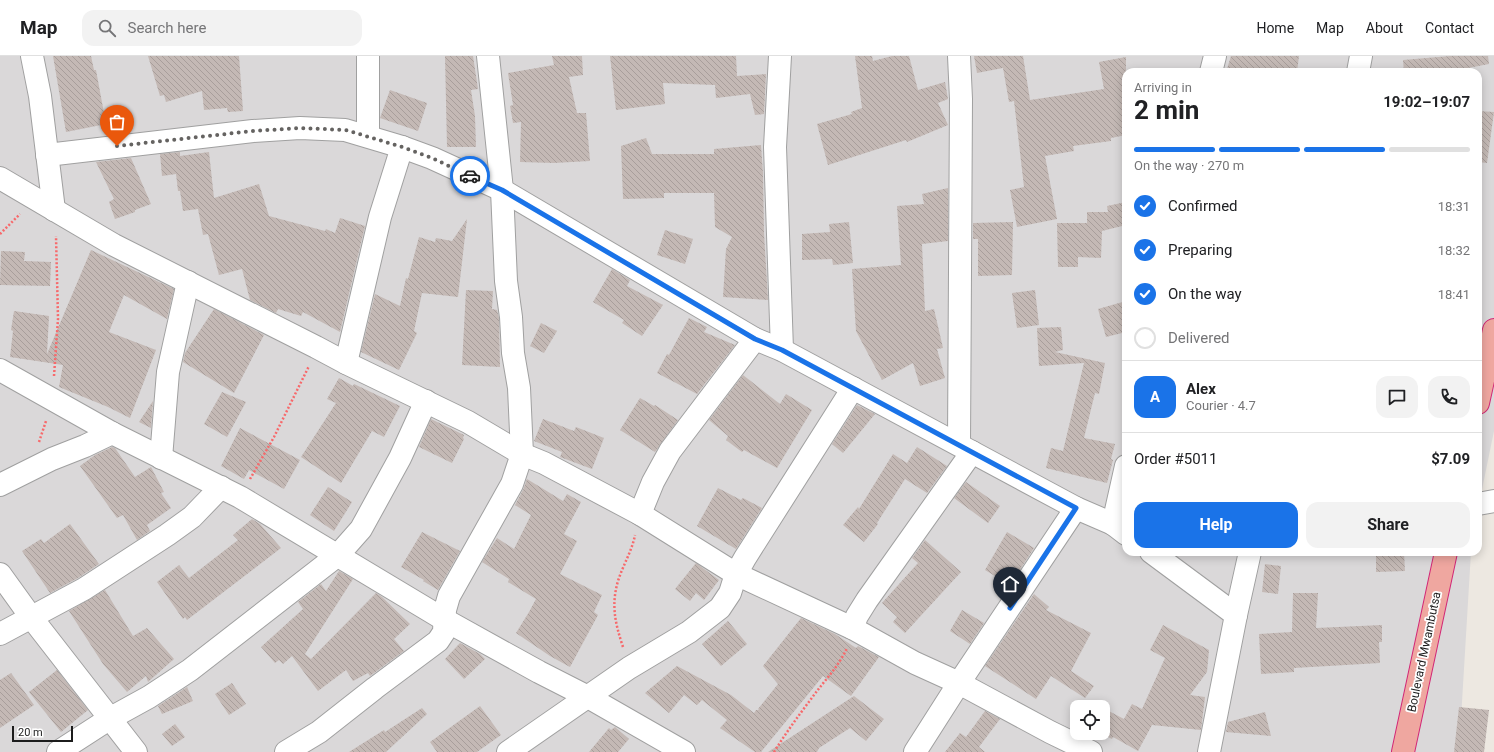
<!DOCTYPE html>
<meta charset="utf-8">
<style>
:root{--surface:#fff;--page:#f2f2f2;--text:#202124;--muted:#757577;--line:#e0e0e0;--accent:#1a73e8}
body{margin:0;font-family:Roboto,sans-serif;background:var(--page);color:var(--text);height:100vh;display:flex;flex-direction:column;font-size:15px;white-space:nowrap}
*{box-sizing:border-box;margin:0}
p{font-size:13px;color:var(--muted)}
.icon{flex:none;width:22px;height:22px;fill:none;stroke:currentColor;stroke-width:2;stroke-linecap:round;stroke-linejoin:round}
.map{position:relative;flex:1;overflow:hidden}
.details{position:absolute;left:1122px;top:12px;width:360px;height:488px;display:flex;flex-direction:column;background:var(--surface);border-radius:12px;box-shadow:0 2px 10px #0003}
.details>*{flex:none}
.controls{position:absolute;left:1070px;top:644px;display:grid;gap:8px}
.controls a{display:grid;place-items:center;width:40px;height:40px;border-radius:8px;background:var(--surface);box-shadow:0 2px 10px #0003;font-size:20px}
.scale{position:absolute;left:12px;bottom:10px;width:61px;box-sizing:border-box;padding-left:4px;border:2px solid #1c1c1c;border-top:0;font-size:11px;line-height:14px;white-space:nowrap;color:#1c1c1c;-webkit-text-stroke:3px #fff;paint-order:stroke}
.pin{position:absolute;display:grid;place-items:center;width:34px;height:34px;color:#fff;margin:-41px -17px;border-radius:50% 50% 50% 0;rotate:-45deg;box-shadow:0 0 4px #0007}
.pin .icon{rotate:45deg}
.courier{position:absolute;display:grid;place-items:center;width:40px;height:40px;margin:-20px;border:3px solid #1a73e8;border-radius:50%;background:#fff;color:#222;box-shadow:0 1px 5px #0007}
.head em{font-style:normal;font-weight:700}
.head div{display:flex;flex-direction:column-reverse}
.head{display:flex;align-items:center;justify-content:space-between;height:68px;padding:0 12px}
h1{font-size:26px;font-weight:700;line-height:30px}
.bar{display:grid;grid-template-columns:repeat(4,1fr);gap:6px 4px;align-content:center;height:48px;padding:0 12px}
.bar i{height:5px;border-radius:3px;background:var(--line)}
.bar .current{background:var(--accent)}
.bar p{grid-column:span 4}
.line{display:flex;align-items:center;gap:10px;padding:0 12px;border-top:1px solid var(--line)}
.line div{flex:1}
.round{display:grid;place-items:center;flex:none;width:42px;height:42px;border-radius:12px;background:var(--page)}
ol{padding:0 12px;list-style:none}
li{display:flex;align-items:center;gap:12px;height:44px}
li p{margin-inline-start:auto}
li .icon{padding:4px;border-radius:50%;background:var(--accent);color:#fff;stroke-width:4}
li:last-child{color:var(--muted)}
li i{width:22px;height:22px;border:2px solid var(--line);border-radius:50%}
.primary-button{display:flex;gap:8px;margin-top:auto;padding:8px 12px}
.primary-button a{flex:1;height:46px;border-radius:12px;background:var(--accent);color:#fff;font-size:16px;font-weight:700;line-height:46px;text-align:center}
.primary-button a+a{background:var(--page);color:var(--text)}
header{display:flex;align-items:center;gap:24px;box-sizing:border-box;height:56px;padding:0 20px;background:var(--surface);border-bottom:1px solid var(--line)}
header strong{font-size:19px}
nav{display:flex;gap:22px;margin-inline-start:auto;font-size:14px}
.search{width:280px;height:36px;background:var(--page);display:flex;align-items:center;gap:10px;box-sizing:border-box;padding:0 14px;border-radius:12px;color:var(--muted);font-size:15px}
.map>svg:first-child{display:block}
</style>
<header>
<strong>Map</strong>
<div class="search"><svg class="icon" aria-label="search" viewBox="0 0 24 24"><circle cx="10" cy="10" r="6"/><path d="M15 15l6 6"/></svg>Search here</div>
<nav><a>Home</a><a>Map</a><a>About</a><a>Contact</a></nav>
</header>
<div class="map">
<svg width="1494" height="696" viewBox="0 0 1494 696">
<defs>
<pattern id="building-back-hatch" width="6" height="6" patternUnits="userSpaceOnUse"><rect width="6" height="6" fill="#c4b9b5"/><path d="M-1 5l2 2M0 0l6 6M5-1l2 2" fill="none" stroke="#a89e9b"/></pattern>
</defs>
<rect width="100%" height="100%" fill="#ede8e1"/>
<path fill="#dad8d9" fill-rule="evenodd" d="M0 0H1494V375L1478 453V16H1126V496H1471L1459 696H0ZM1077 651H1103V677H1077Z"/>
<g fill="url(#building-back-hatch)">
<path d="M53 0H91L94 14H96L106 68 66 76Z"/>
<path d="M148 0H239L243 55 228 56 227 52 204 54 202 35 166 46 164 39 160 40Z"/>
<path d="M445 0H473L478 33 471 34 475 60 476 91H447Z"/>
<path d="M552 0H582L583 19 569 21 577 57H586L590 105 554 107 520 106 521 66 513 67 510 50 513 49 508 17 554 9Z"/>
<path d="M610 0H736L737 20 766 18 764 58 755 59 750 38 716 42 715 29 663 27 665 48 616 54Z"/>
<path d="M855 0H872L873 5 892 0H909L918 34 945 26 948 43 938 47 948 69 907 86 906 84 828 109 817 68 852 58 851 56 862 52Z"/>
<path d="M974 0H1023L1030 44 1104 33 1099 6 1126 1V79L1111 82V85L1073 90 1074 95 1045 100 1057 163 1017 171 1010 134 1024 131 1014 45 1009 46 1003 12 977 17Z"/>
<path d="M1231 0H1299L1297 16H1226Z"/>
<path d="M1450 0H1488L1489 8 1447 16H1404L1403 4Z"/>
<path d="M390 34 427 47 418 75 380 62Z"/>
<path d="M1478 55 1494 56 1487 107 1478 106Z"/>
<path d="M646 82 652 98H714V93L761 89 763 117 764 177 768 244 723 241 726 193 732 181 715 171 714 137H664V142L623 143 621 90Z"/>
<path d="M180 96V100L209 96 214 142 259 128 269 160 325 175 326 173 335 177 340 162 365 170 340 276 303 256 301 260 278 253 276 257 250 244 242 213 219 219 208 178 203 179 198 153 183 155 180 135H178L176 118 162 120 160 98Z"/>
<path d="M131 102 151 148 135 154V156L115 163 109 146 114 143 96 106Z"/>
<path d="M948 132V185L922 188 925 255 934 253 943 292 937 293 945 322 920 330 913 307 882 324 856 275 852 213 901 209 897 150 924 148 922 138Z"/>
<path d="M1126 146V169L1102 175 1101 202 1078 201V211H1058L1057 167H1087V156H1108L1107 150Z"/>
<path d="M467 163 458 241 422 237 414 275 417 277 399 314 361 296 375 238 400 250 406 222 408 223 419 181 435 186 436 182 452 185Z"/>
<path d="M849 166 853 207 833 209 832 203 802 204V178L830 176 829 168Z"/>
<path d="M1013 166 1012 219 978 220V183H973V167Z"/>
<path d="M665 174 693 183 685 208 657 199Z"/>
<path d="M91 194 174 233 167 263 124 239 109 276 156 294 130 362 108 351 59 331 63 309 10 301 13 275 11 274 14 255 49 260 47 298Z"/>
<path d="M1 195 25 196 24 205 51 206 50 230 0 229Z"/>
<path d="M612 213 630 224 627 230 663 249 642 280 622 267 624 264 593 246Z"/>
<path d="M466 234 493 235 492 253 497 254 499 262 500 311 462 309Z"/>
<path d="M1035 234 1039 269 1017 272 1012 237Z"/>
<path d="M1126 245V276L1106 281 1098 253Z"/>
<path d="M214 253 264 279 234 337 183 306 185 297Z"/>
<path d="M689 262 707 271 704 276 735 289 697 338 657 317 667 298 669 299Z"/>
<path d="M541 267 557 275 544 297 530 290Z"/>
<path d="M1061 271 1063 294 1055 296 1105 307 1099 338 1095 337 1084 382 1115 388 1111 403 1113 404 1107 427 1046 412 1051 392 1063 395 1084 307 1039 310 1037 272Z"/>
<path d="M743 319 780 348 786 338 812 354 777 412 744 394 742 396 726 384 728 380 709 364Z"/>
<path d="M339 322 353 330 354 328 400 350 384 381 372 375 341 427 301 401 336 347 327 343Z"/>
<path d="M222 336 246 346 227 381 204 368Z"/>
<path d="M640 342 654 350 655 349 678 364 655 396 620 374Z"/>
<path d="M153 345 151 372 139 366Z"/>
<path d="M857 349 875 358 843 397 832 388Z"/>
<path d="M431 363 464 379 463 382 464 383 452 407 419 391Z"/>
<path d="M543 363 574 375 576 371 604 382 592 413 560 401 562 396 534 385Z"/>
<path d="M240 372 300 404 284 433 249 414 244 423 221 410Z"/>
<path d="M112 391 115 392 135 421 151 411 164 436 161 437 171 452 147 469 150 475 137 484 123 459 117 462 80 410 95 399Z"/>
<path d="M917 391 947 410 927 437 905 423 877 467 878 468 864 486 843 469 858 451 859 453 893 398 907 407Z"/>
<path d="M527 423 563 445 567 438 581 446 564 478 577 485 560 518 602 539 594 556 598 559 570 611 550 600 516 577 529 556 536 543 508 526 509 523 482 506 497 482 514 493 531 459 515 449 523 434Z"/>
<path d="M966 426 1000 450 988 467 954 442Z"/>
<path d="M328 431 352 446 334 475 310 459Z"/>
<path d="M718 432 741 444 743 442 762 452 736 493 697 470Z"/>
<path d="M252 463 260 468 281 492 187 564 185 561 183 563 157 526 179 509 189 522 238 484 233 479Z"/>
<path d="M70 468 99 508 78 522 50 537 22 495 41 483 44 487Z"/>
<path d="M422 476 460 495 438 534 423 525 424 524 401 511Z"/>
<path d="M1007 476 1034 492 1010 529 985 514Z"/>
<path d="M925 484 961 516 905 577 893 566 897 561 882 547 918 507 912 502Z"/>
<path d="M1376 496H1404L1405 515 1376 516Z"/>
<path d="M696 507 719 524 704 544 696 537 690 545 675 533Z"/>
<path d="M1265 508 1281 510 1278 538 1262 536Z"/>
<path d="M339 515 353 523 305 598 311 603 376 537 382 541 410 568 394 583 404 595 370 620 368 617 353 625 346 614 318 635 292 600 283 608 279 604 275 607 261 591 303 553 298 546 321 528 326 535Z"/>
<path d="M105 534 133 580 147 572 174 603 148 626 146 620 127 636 103 608 69 555Z"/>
<path d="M1293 537H1318L1316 572 1382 569V586H1379L1380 607 1294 612V616L1261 618 1259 578 1292 576Z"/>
<path d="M1034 538 1049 551 1046 554 1091 577 1071 615 1094 630 1085 642 1051 620 1036 643 985 610Z"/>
<path d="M962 554 984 567 970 588 950 575Z"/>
<path d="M801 562 835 578 856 592 858 590 879 601 851 640 823 620 761 696H755L720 672 727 664 702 644 697 649 684 639 669 657 645 637 677 610 731 639 754 657 756 654H759L758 653 778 628 763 610Z"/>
<path d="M728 565 747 588 721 610 702 588Z"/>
<path d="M1163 569 1209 594 1207 616 1190 639 1205 641 1201 674 1152 669 1138 695 1113 681 1112 683 1100 677H1103V652L1124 663 1132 648 1142 653 1165 602 1150 594Z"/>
<path d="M460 587 480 598 485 603 464 623 445 603Z"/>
<path d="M57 614 88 654 61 676 29 636Z"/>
<path d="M11 617 34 649 0 672V624Z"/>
<path d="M232 627 246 648 229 659 215 638Z"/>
<path d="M187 631 193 645 162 658 158 650Z"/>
<path d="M854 640 884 663 866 685 850 672 819 692 817 696H768Z"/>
<path d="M480 650 501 679 477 696H437L430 686Z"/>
<path d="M1459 651 1489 654 1484 696H1454Z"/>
<path d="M422 652 427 658 386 696H349L384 674 385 676Z"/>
<path d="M985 655 1000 663 979 691 985 696H945L960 677 966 681Z"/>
<path d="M1265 656 1271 680 1226 676 1228 666Z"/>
<path d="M175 668 185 681 172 690 162 678Z"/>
<path d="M615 671 629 683 618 696H589L609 672 611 674Z"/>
</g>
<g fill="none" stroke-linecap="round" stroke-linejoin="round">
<defs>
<g id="minor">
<path d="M32 0 40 40 54 154"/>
<path d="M368 0V80"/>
<path d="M780 0 775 91 782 294"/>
<path d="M1211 16 1215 0"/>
<path d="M1358 16 1361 0"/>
<path d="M47 99 253 75 300 72 345 74 402 91 432 102 502 134 755 283 782 294 1076 452 1113 468 1126 478"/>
<path d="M0 122 114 189 316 291 346 307 468 366 522 398 544 407 640 458 736 518 852 572 915 607 959 627 1050 676 1091 696"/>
<path d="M346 307 380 161 402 91"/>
<path d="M0 314 112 377 240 441 445 564 539 616 588 641 684 696"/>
<path d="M959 388 961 43 959 0"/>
<path d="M161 402 168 316 188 226"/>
<path d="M0 429 52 403 85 390 112 377"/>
<path d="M640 458 653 426 670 395 755 283"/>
<path d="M1113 468 1126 410"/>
<path d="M1151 496 1236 559"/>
<path d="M0 518 31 561 136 696"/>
<path d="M852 572 857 560 867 544 972 396"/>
<path d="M0 578 84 533 167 479 192 461 221 431"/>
<path d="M58 696 109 663 149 641 190 614 338 499 361 473 400 402 426 345"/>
<path d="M286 696 319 676 375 632 438 585 444 576 445 554 449 540 512 428 522 398 519 332 513 297 511 261 506 225 502 134 488 0"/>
<path d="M508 696 629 612 689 576 720 552 730 537 736 518 745 502 853 332"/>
<path d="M915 696 959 627 1076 452"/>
<path d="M1209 696 1236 559 1250 496"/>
</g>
<path id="tertiary" d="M1478 448 1494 445"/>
<g id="trunk">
<path d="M1478 347 1494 274"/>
<path d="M1403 696 1446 496"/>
</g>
</defs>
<use href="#minor" stroke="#a0a0a0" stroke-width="24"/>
<use href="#tertiary" stroke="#a0a0a0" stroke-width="24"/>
<use href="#trunk" stroke="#d22776" stroke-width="24"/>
<g stroke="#f7696b" stroke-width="2.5" stroke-dasharray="2 2" stroke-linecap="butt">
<path d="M0 178 20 158"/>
<path d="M54 320 58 263 56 180"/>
<path d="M39 386 46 365"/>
<path d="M250 423 274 381 309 310"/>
<path d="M623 591C615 567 611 549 618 525 623 509 632 495 635 479"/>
<path d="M774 696C787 675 802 655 817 635 827 622 840 608 847 592"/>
</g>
<use href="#minor" stroke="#fff" stroke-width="22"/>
<use href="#tertiary" stroke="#fff" stroke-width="22"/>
<use href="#trunk" stroke="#efa7a0" stroke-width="22"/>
</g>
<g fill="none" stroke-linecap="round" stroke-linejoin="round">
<path stroke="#656361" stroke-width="4" stroke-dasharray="0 7.2" d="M117 90 253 75 300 72 346 74 402 91 432 102 470 120"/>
<path stroke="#1a73e8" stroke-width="5" d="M470 120 502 134 755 283 782 294 1076 452 1010 552"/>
</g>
<g text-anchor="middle" stroke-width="3.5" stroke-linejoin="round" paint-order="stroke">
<g font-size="12" fill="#1c1c1c" stroke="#fff">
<text transform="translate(1424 596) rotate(-78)" y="4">Boulevard Mwambutsa</text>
</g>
</g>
</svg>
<div class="controls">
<a><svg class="icon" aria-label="locate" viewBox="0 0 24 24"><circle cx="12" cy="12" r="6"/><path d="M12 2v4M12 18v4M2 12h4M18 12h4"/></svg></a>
</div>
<div class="scale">20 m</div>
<div class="pin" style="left:117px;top:90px;background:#ea580c"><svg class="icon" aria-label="bag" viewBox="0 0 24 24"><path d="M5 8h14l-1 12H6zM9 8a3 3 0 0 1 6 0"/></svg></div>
<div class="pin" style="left:1010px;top:552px;background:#1f2937"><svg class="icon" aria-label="home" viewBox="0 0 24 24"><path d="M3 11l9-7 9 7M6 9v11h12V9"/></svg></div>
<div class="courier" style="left:470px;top:120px"><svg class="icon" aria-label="car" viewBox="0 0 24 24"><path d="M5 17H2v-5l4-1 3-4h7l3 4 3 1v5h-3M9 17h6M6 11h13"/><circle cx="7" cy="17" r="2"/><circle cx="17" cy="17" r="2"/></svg></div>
<section class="details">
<div class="head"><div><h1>2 min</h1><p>Arriving in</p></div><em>19:02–19:07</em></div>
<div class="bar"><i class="current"></i><i class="current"></i><i class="current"></i><i></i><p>On the way · 270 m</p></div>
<ol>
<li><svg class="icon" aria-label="check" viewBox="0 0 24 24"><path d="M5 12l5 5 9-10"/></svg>Confirmed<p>18:31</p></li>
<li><svg class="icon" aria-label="check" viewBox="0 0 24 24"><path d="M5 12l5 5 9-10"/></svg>Preparing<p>18:32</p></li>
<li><svg class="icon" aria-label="check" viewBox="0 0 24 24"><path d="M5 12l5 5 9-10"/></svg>On the way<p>18:41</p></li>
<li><i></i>Delivered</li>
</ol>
<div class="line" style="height:72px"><b class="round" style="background:var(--accent);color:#fff">A</b><div><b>Alex</b><p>Courier · 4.7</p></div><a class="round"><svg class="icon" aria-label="chat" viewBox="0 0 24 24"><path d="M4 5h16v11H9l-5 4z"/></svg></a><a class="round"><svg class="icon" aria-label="phone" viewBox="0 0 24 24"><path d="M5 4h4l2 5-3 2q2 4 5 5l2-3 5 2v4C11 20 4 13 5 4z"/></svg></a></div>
<div class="line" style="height:52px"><div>Order #5011</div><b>$7.09</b></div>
<div class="primary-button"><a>Help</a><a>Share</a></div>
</section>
</div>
